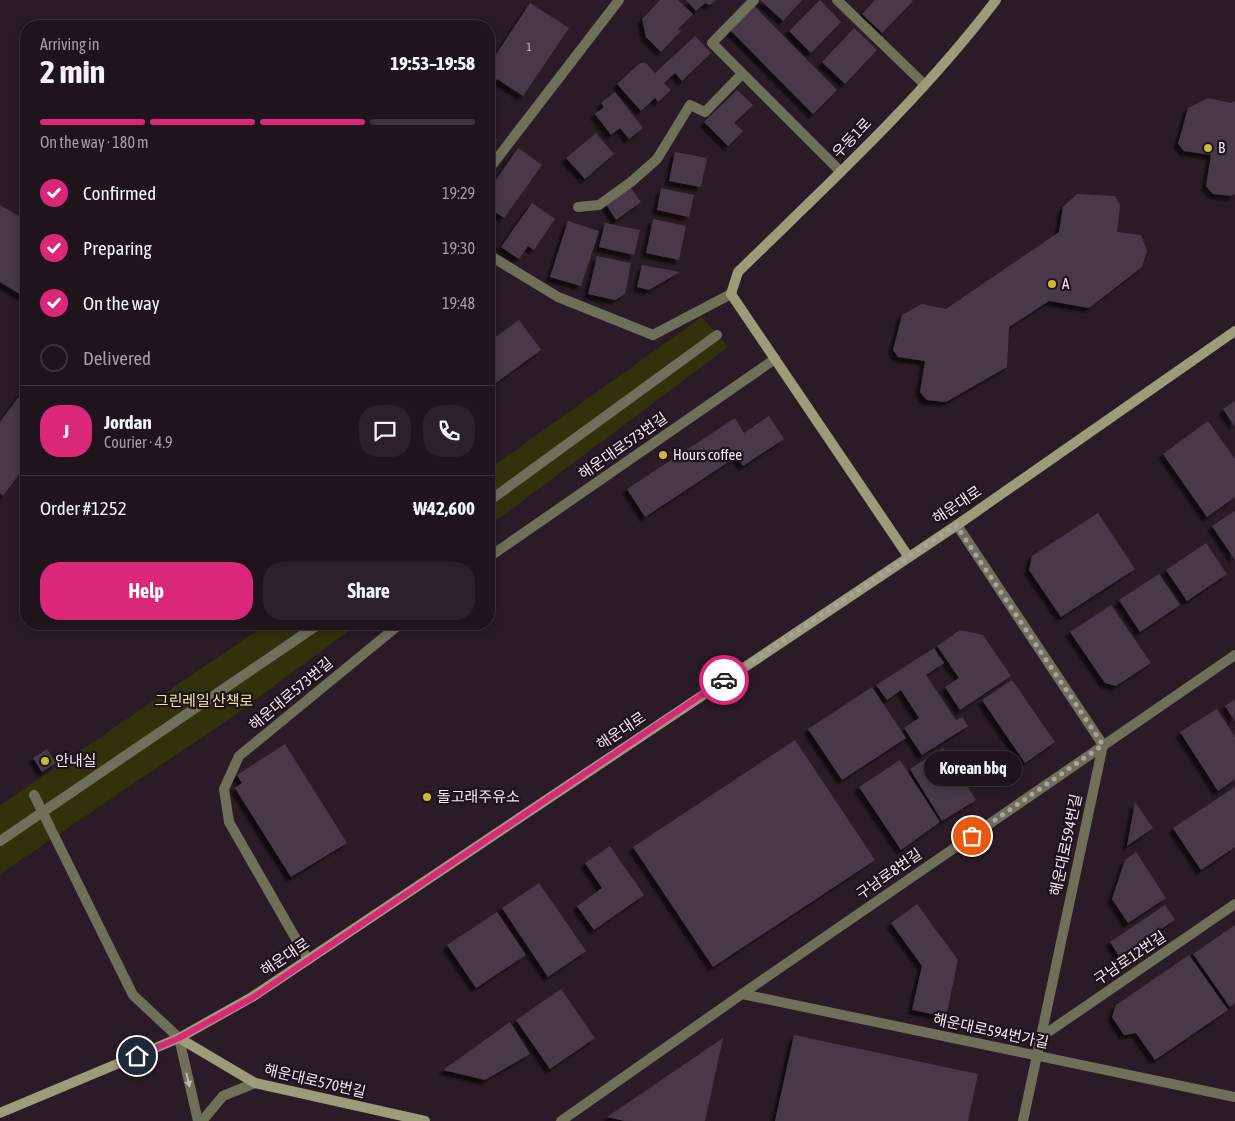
<!DOCTYPE html>
<meta charset="utf-8">
<style>
:root{--surface:#20141c;--page:#2d2129;--text:#f1f3f6;--muted:#a29ea3;--line:#3d333b;--accent:#db2777}
body{margin:0;font-family:"Asap Condensed","Noto Sans KR",sans-serif;background:var(--page);color:var(--text);height:100vh;display:flex;flex-direction:column;font-size:19px;white-space:nowrap}
*{box-sizing:border-box;margin:0}
p{font-size:16px;color:var(--muted)}
.icon{flex:none;width:28px;height:28px;fill:none;stroke:currentColor;stroke-width:2;stroke-linecap:round;stroke-linejoin:round}
.map{position:relative;flex:1;overflow:hidden}
.details{position:absolute;left:20px;top:20px;width:475px;height:610px;display:flex;flex-direction:column;background:var(--surface);border-radius:20px;box-shadow:0 2px 12px #0003,0 0 0 1px var(--line)}
.details>*{flex:none}
.pin{position:absolute;display:grid;place-items:center;width:42px;height:42px;color:#fff;margin:-21px;border:2px solid #fff;border-radius:50%;box-shadow:0 1px 5px #0007}
.courier{position:absolute;display:grid;place-items:center;width:50px;height:50px;margin:-25px;border:4px solid #db2777;border-radius:50%;background:#fff;color:#222;box-shadow:0 1px 6px #0007}
.bubble{position:absolute;height:35px;border-radius:18px;background:var(--surface);box-shadow:0 2px 12px #0003,0 0 0 1px var(--line);font-size:16px;font-weight:700;line-height:35px;text-align:center}
.headline em{font-style:normal;font-weight:700}
.headline div{display:flex;flex-direction:column-reverse}
.headline{display:flex;align-items:center;justify-content:space-between;height:85px;padding:0 20px}
h1{font-size:32px;font-weight:700;line-height:38px}
.bar{display:grid;grid-template-columns:repeat(4,1fr);gap:8px 5px;align-content:center;height:60px;padding:0 20px}
.bar i{height:6px;border-radius:4px;background:var(--line)}
.bar .selected{background:var(--accent)}
.bar p{grid-column:span 4}
.line{display:flex;align-items:center;gap:12px;padding:0 20px;border-top:1px solid var(--line)}
.line div{flex:1}
.round{display:grid;place-items:center;flex:none;width:52px;height:52px;border-radius:20px;background:var(--page)}
ol{padding:0 20px;list-style:none}
li{display:flex;align-items:center;gap:15px;height:55px}
li p{margin-inline-start:auto}
li .icon{padding:5px;border-radius:50%;background:var(--accent);color:#fff;stroke-width:4}
li:last-child{color:var(--muted)}
li i{width:28px;height:28px;border:2px solid var(--line);border-radius:50%}
.action{display:flex;gap:10px;margin-top:auto;padding:10px 20px}
.action a{flex:1;height:58px;border-radius:20px;background:var(--accent);color:#fff;font-size:20px;font-weight:700;line-height:58px;text-align:center}
.action a+a{background:var(--page);color:var(--text)}
.map>svg:first-child{display:block}
</style>
<div class="map">
<svg width="1235" height="1121" viewBox="0 0 1235 1121">
<defs>
<filter id="shadow"><feDropShadow dx="-4.5" dy="4.5" stdDeviation="1" flood-color="#0009"/></filter>
</defs>
<rect width="100%" height="100%" fill="#2a1b26"/>
<g fill="#33300c">
<path d="M702 317 728 347 489 526V469Z"/>
<path d="M267 624H358L232 717 0 874V805Z"/>
</g>
<g fill="#4a3946" filter="url(#shadow)">
<path d="M660 0H678L693 14 678 29 681 31 661 52 646 37 642 19Z"/>
<path d="M686 0H716L710 5 705 3 696 11Z"/>
<path d="M760 0H802L783 21Z"/>
<path d="M820 0 841 22 811 53 789 31Z"/>
<path d="M875 0H911L913 1 882 33 862 14Z"/>
<path d="M530 3 569 28 523 96 497 79 489 92V65Z"/>
<path d="M754 6 837 90 813 114 730 30Z"/>
<path d="M854 28 877 50 845 84 822 62Z"/>
<path d="M695 36 711 53 682 81 675 73 664 83 671 90 658 102 655 98 641 111 617 84 640 63H646L655 73Z"/>
<path d="M737 90 753 105 734 123 743 131 728 146 704 122Z"/>
<path d="M615 92 643 128 629 139 620 128 611 135 595 114 604 107 601 103Z"/>
<path d="M1208 98 1231 103 1235 101V194L1231 196 1213 194 1206 186 1211 155 1184 151 1178 144 1188 108Z"/>
<path d="M596 133 614 154 585 179 566 158Z"/>
<path d="M518 148 542 165 504 218 489 208V190Z"/>
<path d="M675 152 707 158 701 187 669 181Z"/>
<path d="M630 187 641 202 616 220 606 204Z"/>
<path d="M661 188 694 195 689 217 657 210Z"/>
<path d="M1077 194 1115 196 1120 205 1117 232 1141 235 1147 251 1142 267 1089 308 1049 301 1009 327 1007 367 946 402 927 400 920 392 925 361 898 357 893 350 902 315 922 304 946 309 1059 232 1063 207Z"/>
<path d="M532 203 555 219 534 250 528 246 519 259 501 247Z"/>
<path d="M0 205 25 220 26 217V298L0 282Z"/>
<path d="M653 219 686 226 679 260 646 253Z"/>
<path d="M568 221 599 231 581 286 550 277Z"/>
<path d="M605 223 640 230 634 255 599 247Z"/>
<path d="M597 256 631 263 625 294 615 300 588 294Z"/>
<path d="M642 265 680 272 649 290 637 287Z"/>
<path d="M519 320 541 350 489 388V342Z"/>
<path d="M26 387V465L3 496 0 493V422Z"/>
<path d="M1235 401V427L1223 409Z"/>
<path d="M769 416 784 439 743 466 736 457 645 517 627 489 735 418 744 433Z"/>
<path d="M1208 421 1235 459V497L1207 517 1163 454Z"/>
<path d="M1235 511V560L1212 526Z"/>
<path d="M1098 513 1135 569 1061 617 1029 570 1032 556Z"/>
<path d="M1206 543 1227 574 1187 601 1166 570Z"/>
<path d="M1159 574 1180 605 1140 632 1119 600Z"/>
<path d="M1111 605 1151 663 1116 686 1105 683 1070 632Z"/>
<path d="M960 630 983 635 1011 676 960 710 945 687 959 678 937 646Z"/>
<path d="M934 648 944 663 926 675 956 720 962 717 968 726 922 755 904 728 919 718 901 690 887 700 876 685Z"/>
<path d="M1012 680 1055 742 1025 763 982 700Z"/>
<path d="M872 687 906 738 842 780 808 729Z"/>
<path d="M1235 699V721L1225 706Z"/>
<path d="M1217 709 1235 737V779L1218 791 1180 732Z"/>
<path d="M795 740 875 860 713 967 633 847Z"/>
<path d="M285 744 347 843 291 877 235 788 242 783 237 775Z"/>
<path d="M943 748 976 800 942 821 910 769Z"/>
<path d="M47 749 56 763 42 772 33 758Z"/>
<path d="M900 760 940 822 901 850 859 787Z"/>
<path d="M1235 787V847L1201 870 1173 828Z"/>
<path d="M1135 802 1153 828 1127 846Z"/>
<path d="M610 846 644 895 594 930 577 906 602 888 585 863Z"/>
<path d="M1136 852 1166 898 1128 923 1112 899 1125 860Z"/>
<path d="M539 883 586 951 548 977 502 908Z"/>
<path d="M917 904 958 960 946 1017 912 1010 922 966 891 923Z"/>
<path d="M1165 905 1175 920 1119 956 1110 942Z"/>
<path d="M497 912 526 955 476 988 447 945Z"/>
<path d="M1235 925V1003L1230 1007 1193 954Z"/>
<path d="M1189 955 1228 1010 1155 1060 1136 1033 1124 1035 1112 1017 1116 1005Z"/>
<path d="M561 989 595 1038 550 1069 516 1020Z"/>
<path d="M510 1022 530 1054 485 1080 443 1070Z"/>
<path d="M794 1035 978 1074 968 1121H775Z"/>
<path d="M723 1038 705 1121H625L607 1117Z"/>
</g>
<g fill="none" stroke-linecap="round" stroke-linejoin="round">
<g stroke="#706f5a" stroke-width="10">
<path d="M754 0 712 43 841 172"/>
<path d="M837 0 924 84"/>
<path d="M489 169 619 0"/>
<path d="M578 207 599 205 631 182 657 159 690 105 705 112 742 74"/>
<path d="M489 255 558 297 653 335 731 294"/>
</g>
<g stroke="#706f5a" stroke-width="10">
<path d="M489 501 717 335"/>
<path d="M957 525 1103 745 1023 1121"/>
<path d="M489 557 775 359"/>
<path d="M34 795 133 995 179 1038 198 1121"/>
<path d="M0 841 319 624"/>
<path d="M308 960 229 822 224 789 239 756 400 624"/>
<path d="M742 994 1235 1097"/>
<path d="M1041 1037 1235 904"/>
<path d="M202 1121 223 1096 255 1083"/>
<path d="M561 1121 742 994 1235 655"/>
</g>
<g stroke="#9d9b7a" stroke-width="10">
<path d="M908 556 731 294 738 272C827 185 921 99 996 0"/>
<path d="M179 1038 255 1083 425 1121"/>
<path d="M0 1113 179 1038 252 997 957 525 1235 331"/>
</g>
</g>
<defs><path id="oneway-solid" d="M-6-.8H1V-3.2L6.5 0L1 3.2V.8H-6Z" transform="scale(1.25)"/></defs>
<use fill="#beb8b3" href="#oneway-solid" transform="translate(188 1080) rotate(77)"/>
<g fill="none" stroke-linecap="round" stroke-linejoin="round">
<path stroke="#aca0a9" stroke-width="5" stroke-dasharray="0 9" d="M724 680 956 525 1103 745 972 836"/>
<path stroke="#db2777" stroke-width="6" d="M137 1056 179 1038 252 998 724 680"/>
</g>
<g fill="#c6bc3c" stroke="#20121d" stroke-width="2">
<circle cx="1208" cy="148" r="5"/>
<circle cx="1052" cy="284" r="5"/>
<circle cx="663" cy="455" r="5"/>
<circle cx="45" cy="761" r="5"/>
<circle cx="427" cy="797" r="5"/>
</g>
<g text-anchor="middle" stroke-width="4.5" stroke-linejoin="round" paint-order="stroke">
<g font-size="12" fill="#c8bcc5">
<text x="529" y="51">1</text>
</g>
<g font-size="15" fill="#f2e8ef" stroke="#20121d">
<text transform="translate(852 138) rotate(-46)" y="5">우동1로</text>
<text transform="translate(623 446) rotate(-35)" y="5">해운대로573번길</text>
<text transform="translate(957 505) rotate(-34)" y="5">해운대로</text>
<text transform="translate(291 694) rotate(-40)" y="5">해운대로573번길</text>
<text transform="translate(621 731) rotate(-34)" y="5">해운대로</text>
<text transform="translate(1066 845) rotate(-78)" y="5">해운대로594번길</text>
<text transform="translate(889 874) rotate(-35)" y="5">구남로8번길</text>
<text transform="translate(285 957) rotate(-34)" y="5">해운대로</text>
<text transform="translate(1130 958) rotate(-34)" y="5">구남로12번길</text>
<text transform="translate(991 1031) rotate(12)" y="5">해운대로594번가길</text>
<text transform="translate(315 1081) rotate(13)" y="5">해운대로570번길</text>
</g>
<g font-size="15" fill="#f2e8ef" stroke="#20121d" text-anchor="start">
<text x="1218" y="153">B</text>
<text x="1062" y="289">A</text>
<text x="673" y="460">Hours coffee</text>
<text x="55" y="766">안내실</text>
<text x="437" y="802">돌고래주유소</text>
</g>
<g font-size="15" fill="#ebe698" stroke="#20121d">
<text x="204" y="706">그린레일 산책로</text>
</g>
</g>
</svg>
<div class="pin" style="left:972px;top:836px;background:#ea580c"><svg class="icon" aria-label="bag" viewBox="0 0 24 24"><path d="M5 8h14l-1 12H6zM9 8a3 3 0 0 1 6 0"/></svg></div>
<div class="pin" style="left:137px;top:1056px;background:#1f2937"><svg class="icon" aria-label="home" viewBox="0 0 24 24"><path d="M3 11l9-7 9 7M6 9v11h12V9"/></svg></div>
<div class="courier" style="left:724px;top:680px"><svg class="icon" aria-label="car" viewBox="0 0 24 24"><path d="M5 17H2v-5l4-1 3-4h7l3 4 3 1v5h-3M9 17h6M6 11h13"/><circle cx="7" cy="17" r="2"/><circle cx="17" cy="17" r="2"/></svg></div>
<div class="bubble" style="left:924px;top:751px;width:98px">Korean bbq</div>
<section class="details">
<div class="headline"><div><h1>2 min</h1><p>Arriving in</p></div><em>19:53–19:58</em></div>
<div class="bar"><i class="selected"></i><i class="selected"></i><i class="selected"></i><i></i><p>On the way · 180 m</p></div>
<ol>
<li><svg class="icon" aria-label="check" viewBox="0 0 24 24"><path d="M5 12l5 5 9-10"/></svg>Confirmed<p>19:29</p></li>
<li><svg class="icon" aria-label="check" viewBox="0 0 24 24"><path d="M5 12l5 5 9-10"/></svg>Preparing<p>19:30</p></li>
<li><svg class="icon" aria-label="check" viewBox="0 0 24 24"><path d="M5 12l5 5 9-10"/></svg>On the way<p>19:48</p></li>
<li><i></i>Delivered</li>
</ol>
<div class="line" style="height:90px"><b class="round" style="background:var(--accent);color:#fff">J</b><div><b>Jordan</b><p>Courier · 4.9</p></div><a class="round"><svg class="icon" aria-label="chat" viewBox="0 0 24 24"><path d="M4 5h16v11H9l-5 4z"/></svg></a><a class="round"><svg class="icon" aria-label="phone" viewBox="0 0 24 24"><path d="M5 4h4l2 5-3 2q2 4 5 5l2-3 5 2v4C11 20 4 13 5 4z"/></svg></a></div>
<div class="line" style="height:65px"><div>Order #1252</div><b>₩42,600</b></div>
<div class="action"><a>Help</a><a>Share</a></div>
</section>
</div>
